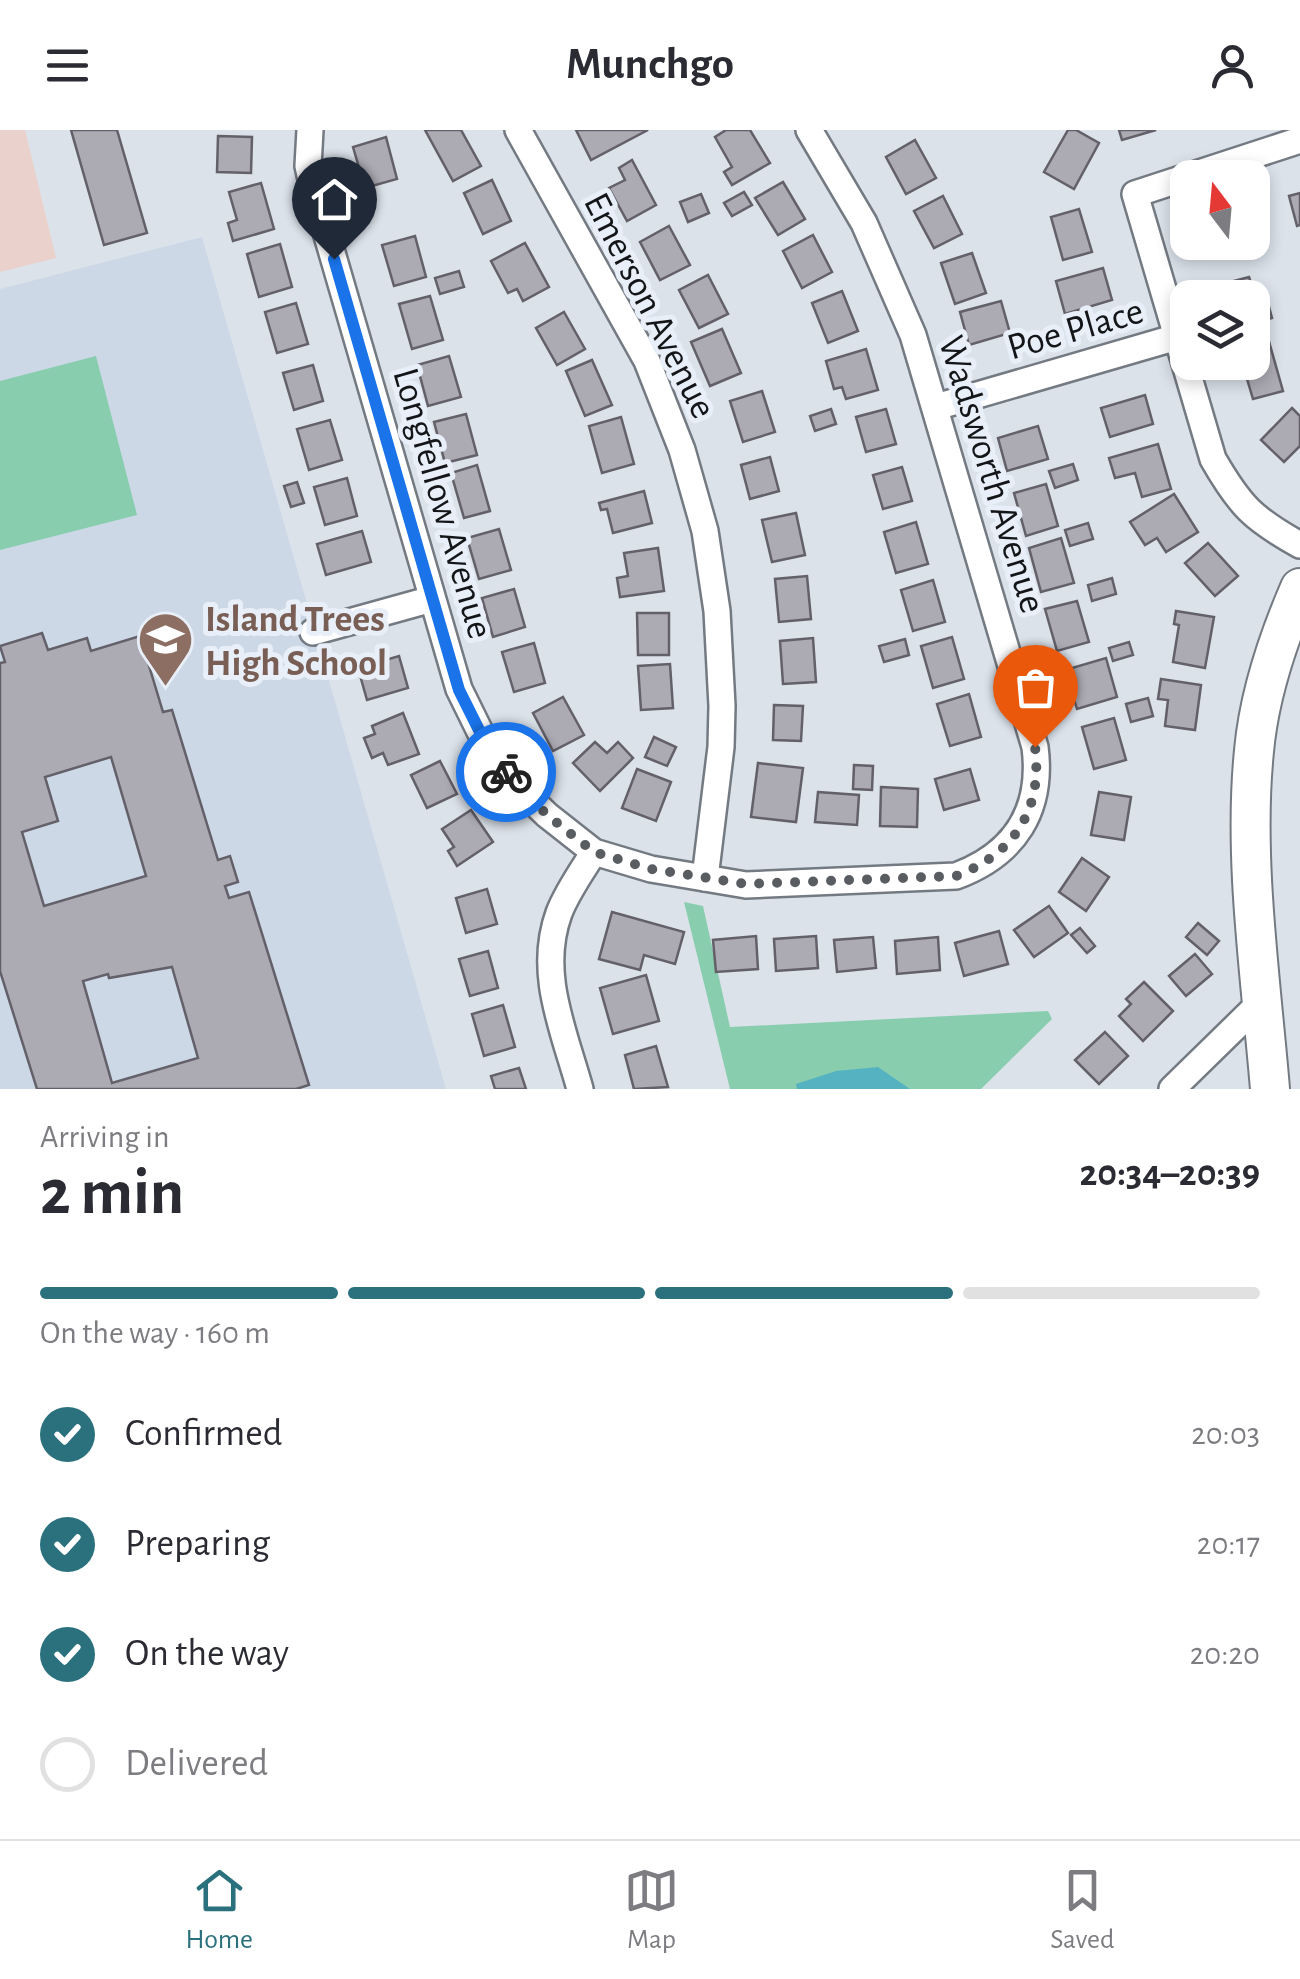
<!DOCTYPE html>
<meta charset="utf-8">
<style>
:root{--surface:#fff;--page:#f7f7f7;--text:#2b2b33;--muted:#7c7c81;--line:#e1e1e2;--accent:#2a717d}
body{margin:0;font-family:"Alegreya Sans",sans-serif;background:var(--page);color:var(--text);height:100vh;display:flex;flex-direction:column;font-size:38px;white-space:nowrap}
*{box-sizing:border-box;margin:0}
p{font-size:32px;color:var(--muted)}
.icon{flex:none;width:55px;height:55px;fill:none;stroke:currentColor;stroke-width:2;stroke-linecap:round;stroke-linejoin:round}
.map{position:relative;height:959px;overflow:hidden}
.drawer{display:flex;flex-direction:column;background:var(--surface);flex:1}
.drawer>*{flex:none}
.needle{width:65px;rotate:344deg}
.buttons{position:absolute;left:1170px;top:30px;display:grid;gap:20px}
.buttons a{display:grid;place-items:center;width:100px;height:100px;border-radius:20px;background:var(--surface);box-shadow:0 5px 15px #0003;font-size:50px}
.pin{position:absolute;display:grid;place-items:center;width:85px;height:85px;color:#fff;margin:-102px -42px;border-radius:50% 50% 50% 0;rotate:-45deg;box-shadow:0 0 10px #0007}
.pin .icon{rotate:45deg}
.courier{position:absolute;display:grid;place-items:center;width:100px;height:100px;margin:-50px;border:8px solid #1a73e8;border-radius:50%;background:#fff;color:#222;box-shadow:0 2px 12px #0007}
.head em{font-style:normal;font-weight:700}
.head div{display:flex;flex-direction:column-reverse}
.head{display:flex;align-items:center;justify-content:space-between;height:170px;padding:0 40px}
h1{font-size:65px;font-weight:700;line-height:75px}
.bar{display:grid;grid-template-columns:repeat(4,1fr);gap:15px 10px;align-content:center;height:120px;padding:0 40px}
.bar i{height:12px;border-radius:8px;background:var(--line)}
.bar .current{background:var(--accent)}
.bar p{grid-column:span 4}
ol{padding:0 40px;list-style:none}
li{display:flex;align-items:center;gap:30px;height:110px}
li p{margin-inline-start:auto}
li .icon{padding:10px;border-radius:50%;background:var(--accent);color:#fff;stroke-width:4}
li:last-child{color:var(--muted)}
li i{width:55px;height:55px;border:5px solid var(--line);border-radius:50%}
header{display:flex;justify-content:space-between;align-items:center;height:130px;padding:0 40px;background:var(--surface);font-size:45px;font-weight:700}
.menu{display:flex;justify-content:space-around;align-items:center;height:140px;border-top:2px solid var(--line);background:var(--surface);font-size:28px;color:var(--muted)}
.menu a{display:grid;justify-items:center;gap:5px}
.menu .current{color:var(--accent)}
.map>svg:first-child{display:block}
</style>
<header><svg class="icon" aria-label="menu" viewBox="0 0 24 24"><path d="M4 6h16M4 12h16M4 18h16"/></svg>Munchgo<svg class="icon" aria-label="person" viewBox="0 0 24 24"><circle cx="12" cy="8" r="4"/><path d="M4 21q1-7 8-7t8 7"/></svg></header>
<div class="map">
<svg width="1300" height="959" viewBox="0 0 1300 959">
<rect width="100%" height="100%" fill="#dbe2ea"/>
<path fill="#ebd1cb" d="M0 0H25L56 128 0 142Z"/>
<path fill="#ccd8e6" d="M202 107 446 959H0V159Z"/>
<g fill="#89cdaf">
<path d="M96 226 137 385 0 420V251Z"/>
<path d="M684 772 703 776 730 897 1048 881 1052 889 981 959H730Z"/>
</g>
<path fill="#55b3c1" d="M878 937 910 959H797L796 954 836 941Z"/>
<g fill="#acaab3" stroke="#636069" stroke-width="2.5" fill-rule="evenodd">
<path d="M71 0H117L147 103 104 115Z"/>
<path d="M425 0H461L481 36 453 51Z"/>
<path d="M576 0H648L591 30Z"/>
<path d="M726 0H750L770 33 732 55 724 42 732 37 715 7Z"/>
<path d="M1068 0H1076L1099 13 1074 59 1044 42Z"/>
<path d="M1119 0H1156L1122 10Z"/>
<path d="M218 6 252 7 251 43 217 42Z"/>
<path d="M386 7 397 49 365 58 353 17Z"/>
<path d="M915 10 936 48 906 64 886 27Z"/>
<path d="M632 30 656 75 627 91 609 58 625 50 619 38Z"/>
<path d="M492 50 511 91 483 104 464 63Z"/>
<path d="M783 52 805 89 778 105 755 68Z"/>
<path d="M261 53 274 99 233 111 228 93 237 90 229 62Z"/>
<path d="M744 62 752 75 732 86 724 73Z"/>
<path d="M1300 63V95L1297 96 1289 66Z"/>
<path d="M701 64 709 83 688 92 680 72Z"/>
<path d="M943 66 962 104 934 118 914 81Z"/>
<path d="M1079 79 1092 122 1063 130 1051 87Z"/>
<path d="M669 96 690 135 660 150 640 112Z"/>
<path d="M813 105 832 142 802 158 783 121Z"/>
<path d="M415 106 426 147 394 156 382 115Z"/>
<path d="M1202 112H1249L1250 115 1206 127Z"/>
<path d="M525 113 549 157 523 171 517 159 508 163 491 131Z"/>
<path d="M280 114 292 157 259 167 247 124Z"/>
<path d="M972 123 986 163 955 174 941 133Z"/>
<path d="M1103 138 1112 170 1065 184 1056 151Z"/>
<path d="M459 141 464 157 440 164 435 148Z"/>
<path d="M708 145 728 184 699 198 679 160Z"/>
<path d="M1249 147 1255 165 1265 162 1272 188 1252 194V168H1222L1219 155Z"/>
<path d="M842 161 858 201 828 213 812 173Z"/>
<path d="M430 166 443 210 412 219 399 174Z"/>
<path d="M1001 171 1010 203 969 215 960 182Z"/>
<path d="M296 173 308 214 277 223 265 182Z"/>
<path d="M564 182 585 219 557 235 536 198Z"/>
<path d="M722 199 741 243 710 256 691 212Z"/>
<path d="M1268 208 1283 261 1253 269 1242 232H1252V212Z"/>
<path d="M866 219 878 260 846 269 842 257 834 259 826 231Z"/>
<path d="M449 226 461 267 428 276 417 235Z"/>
<path d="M592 230 612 275 585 286 566 241Z"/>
<path d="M313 235 323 271 294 280 283 243Z"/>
<path d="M762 261 775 302 743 312 730 271Z"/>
<path d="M1145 265 1153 294 1110 307 1101 278Z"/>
<path d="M1292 278 1300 286V316L1284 332 1261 310Z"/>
<path d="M831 279 836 294 815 301 810 286Z"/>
<path d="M886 279 896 314 866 322 856 287Z"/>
<path d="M466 284 477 325 445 333 434 292Z"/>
<path d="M621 287 634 334 602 343 589 296Z"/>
<path d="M330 290 342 330 309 340 297 299Z"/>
<path d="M1038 296 1048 329 1007 341 998 308Z"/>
<path d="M1158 314 1171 359 1142 367 1135 343 1115 348 1109 328Z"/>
<path d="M770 327 779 361 750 369 741 335Z"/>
<path d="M1073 334 1078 350 1055 358 1049 341Z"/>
<path d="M477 335 490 381 464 388 451 343Z"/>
<path d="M902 337 912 371 883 379 873 345Z"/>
<path d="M347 348 357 386 325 395 314 357Z"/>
<path d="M297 352 304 373 291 377 284 356Z"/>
<path d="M1046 354 1058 396 1026 406 1014 363Z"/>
<path d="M644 361 652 393 613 403 607 379 601 380 599 373Z"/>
<path d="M1174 364 1198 402 1166 422 1157 408 1145 415 1130 392Z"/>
<path d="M796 383 805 425 772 432 762 390Z"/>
<path d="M916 392 928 434 896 443 884 402Z"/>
<path d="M1088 393 1093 409 1070 416 1065 400Z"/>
<path d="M499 399 511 440 479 449 467 408Z"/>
<path d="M362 401 371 432 326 445 317 414Z"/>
<path d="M1061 408 1074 453 1041 462 1029 418Z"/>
<path d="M1208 413 1238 446 1215 466 1185 433Z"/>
<path d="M658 418 664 461 620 467 617 448 628 446 624 423Z"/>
<path d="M807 446 811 489 779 492 775 449Z"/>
<path d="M1112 448 1116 464 1092 471 1088 455Z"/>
<path d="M933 450 945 492 913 501 901 460Z"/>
<path d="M514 459 525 497 493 507 482 468Z"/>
<path d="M1077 471 1089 512 1057 521 1045 479Z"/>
<path d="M1176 481 1214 487 1205 538 1173 532 1179 495 1174 494Z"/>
<path d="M637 483H669V525H638Z"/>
<path d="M42 503 48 520 87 508 91 521 140 506 163 582 172 580 218 730 230 726 238 752 225 756 229 768 249 762 309 955 296 959H37L0 841V533L5 532 0 516ZM111 627 146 746 44 776 22 702 58 691 45 647ZM172 837 198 928 112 953 83 851 108 844 109 848Z"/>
<path d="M952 507 964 549 933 558 921 516Z"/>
<path d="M813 508 816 552 783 554 780 511Z"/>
<path d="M905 509 909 525 884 532 879 516Z"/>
<path d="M1129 512 1133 525 1113 531 1109 518Z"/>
<path d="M534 513 545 553 514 562 502 522Z"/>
<path d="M399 526 408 558 367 570 358 538Z"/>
<path d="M1106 528 1117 567 1077 579 1065 540Z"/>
<path d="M670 534 673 578 641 580 638 536Z"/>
<path d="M1161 549 1201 555 1195 600 1165 596 1168 570 1158 569Z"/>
<path d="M969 564 981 607 950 616 937 574Z"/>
<path d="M563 567 584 605 553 621 533 583Z"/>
<path d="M1148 568 1153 586 1131 592 1126 574Z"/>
<path d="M774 575 803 576 801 611 773 610Z"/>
<path d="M403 583 419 624 388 635 383 623 372 628 364 608 375 604 372 596Z"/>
<path d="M1114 588 1126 630 1094 639 1082 597Z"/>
<path d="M654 607 676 617 667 636 645 627Z"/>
<path d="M595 612 607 623 618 612 633 628 600 661 573 633Z"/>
<path d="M440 631 457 664 427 678 411 645Z"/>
<path d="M758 633 803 638 796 692 751 687Z"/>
<path d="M854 635 873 636 872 660 853 659Z"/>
<path d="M637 639 671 652 656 691 622 678Z"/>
<path d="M970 639 979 670 944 680 935 649Z"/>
<path d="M881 657 918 659 917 697 880 696Z"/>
<path d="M818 662 859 665 857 695 815 692Z"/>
<path d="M1099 662 1131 667 1124 710 1091 705Z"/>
<path d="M471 680 493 712 457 736 448 721 454 717 442 699Z"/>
<path d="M1082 728 1109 747 1086 781 1059 762Z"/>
<path d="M487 759 497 794 466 803 456 768Z"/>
<path d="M1049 776 1068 803 1034 827 1014 800Z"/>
<path d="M612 782 684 802 675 834 644 825 640 840 599 829Z"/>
<path d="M1198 793 1219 811 1207 825 1186 807Z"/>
<path d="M1080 798 1095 816 1087 823 1071 805Z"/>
<path d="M999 801 1008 834 964 846 955 813Z"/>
<path d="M756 806 758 839 716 842 713 810Z"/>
<path d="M816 806 818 838 776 841 774 809Z"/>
<path d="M873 807 876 838 837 842 834 810Z"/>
<path d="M938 807 940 840 897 844 895 811Z"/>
<path d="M488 821 498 858 470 866 459 829Z"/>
<path d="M1195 824 1212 844 1186 866 1169 846Z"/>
<path d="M646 845 659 891 613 904 600 858Z"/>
<path d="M1144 852 1173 881 1143 911 1119 886 1131 874 1126 869Z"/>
<path d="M503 875 515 917 484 926 472 884Z"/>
<path d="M1105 902 1128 926 1099 954 1075 930Z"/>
<path d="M656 916 668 957 634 959 625 925Z"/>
<path d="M519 938 526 959H495L491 946Z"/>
</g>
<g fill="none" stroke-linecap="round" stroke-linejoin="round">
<defs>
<g id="minor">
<path d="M310 0 308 36 312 54 459 559 490 622 517 656 547 685 594 722 651 739 746 755 956 746C1015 724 1043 680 1035 617L913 205 864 93 809 0"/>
<path d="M518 0 647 231 682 320 705 401 717 481 722 576 721 617 705 748"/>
<path d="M1300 10 1135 64 1213 329C1240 376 1253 389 1300 415"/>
<path d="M936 277 1177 207"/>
<path d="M313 502 432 469"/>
<path d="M580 959C564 901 537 843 559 783 567 762 582 741 594 722"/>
<path d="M1172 959 1263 870"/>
</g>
<path id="secondary" d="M1270 959C1261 850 1243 729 1254 621 1259 565 1278 509 1300 458"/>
</defs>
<use href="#minor" stroke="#747a82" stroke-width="30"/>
<use href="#secondary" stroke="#747a82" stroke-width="42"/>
<use href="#minor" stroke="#fff" stroke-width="25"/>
<use href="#secondary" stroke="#fff" stroke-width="38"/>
</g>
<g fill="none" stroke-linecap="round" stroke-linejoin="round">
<path stroke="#595d62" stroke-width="10" stroke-dasharray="0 18" d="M506 642 547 685 594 722 651 739 746 754 956 746C1014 724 1043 680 1035 617"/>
<path stroke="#1a73e8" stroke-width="12" d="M334 129 459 560 490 622 506 642"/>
</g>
<defs>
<symbol id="school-pin" viewBox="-11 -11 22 30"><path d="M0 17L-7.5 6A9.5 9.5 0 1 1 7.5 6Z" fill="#8d6e63" stroke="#e8eff8"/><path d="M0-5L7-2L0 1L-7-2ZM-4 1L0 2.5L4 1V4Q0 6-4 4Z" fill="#fff"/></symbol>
</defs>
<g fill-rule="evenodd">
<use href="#school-pin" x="134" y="478" width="63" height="86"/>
</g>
<g text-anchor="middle" stroke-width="10" stroke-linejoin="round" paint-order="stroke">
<g font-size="38" fill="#131518" stroke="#e8eff8">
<text transform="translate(651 175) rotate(63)" y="13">Emerson Avenue</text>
<text transform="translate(1075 198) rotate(-16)" y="13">Poe Place</text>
<text transform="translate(993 344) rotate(73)" y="13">Wadsworth Avenue</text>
<text transform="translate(444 373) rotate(74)" y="13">Longfellow Avenue</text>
</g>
<g font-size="38" font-weight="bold" fill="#785e54" stroke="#e8eff8" text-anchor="start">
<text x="205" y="501">Island Trees<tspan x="205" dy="44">High School</tspan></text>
</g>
</g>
</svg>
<div class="buttons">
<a><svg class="needle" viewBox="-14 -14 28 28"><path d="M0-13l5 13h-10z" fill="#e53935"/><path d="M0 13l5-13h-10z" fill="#7c7c81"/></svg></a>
<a><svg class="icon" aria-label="layers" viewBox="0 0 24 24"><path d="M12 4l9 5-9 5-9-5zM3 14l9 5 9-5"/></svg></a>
</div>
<div class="pin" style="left:1035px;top:617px;background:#ea580c"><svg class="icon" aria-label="bag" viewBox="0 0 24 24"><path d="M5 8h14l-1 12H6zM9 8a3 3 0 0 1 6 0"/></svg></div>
<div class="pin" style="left:334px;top:129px;background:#1f2937"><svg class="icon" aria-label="home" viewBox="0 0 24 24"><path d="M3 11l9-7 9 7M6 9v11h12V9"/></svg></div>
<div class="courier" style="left:506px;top:642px"><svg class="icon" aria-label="bike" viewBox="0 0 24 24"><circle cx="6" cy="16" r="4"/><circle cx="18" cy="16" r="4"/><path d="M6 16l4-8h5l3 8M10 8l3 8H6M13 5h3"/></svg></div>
</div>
<section class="drawer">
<div class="head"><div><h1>2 min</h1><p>Arriving in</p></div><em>20:34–20:39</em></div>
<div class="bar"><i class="current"></i><i class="current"></i><i class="current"></i><i></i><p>On the way · 160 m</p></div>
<ol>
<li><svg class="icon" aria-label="check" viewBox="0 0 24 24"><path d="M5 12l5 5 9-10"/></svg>Confirmed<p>20:03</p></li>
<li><svg class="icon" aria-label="check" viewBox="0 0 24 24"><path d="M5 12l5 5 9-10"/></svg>Preparing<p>20:17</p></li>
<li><svg class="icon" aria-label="check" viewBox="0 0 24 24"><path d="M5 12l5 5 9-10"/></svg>On the way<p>20:20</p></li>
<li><i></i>Delivered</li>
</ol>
</section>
<nav class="menu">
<a class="current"><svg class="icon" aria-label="home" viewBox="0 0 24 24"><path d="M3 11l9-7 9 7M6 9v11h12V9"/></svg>Home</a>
<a><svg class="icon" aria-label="map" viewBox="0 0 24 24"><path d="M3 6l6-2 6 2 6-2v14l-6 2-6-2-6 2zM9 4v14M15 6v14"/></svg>Map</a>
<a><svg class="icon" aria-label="saved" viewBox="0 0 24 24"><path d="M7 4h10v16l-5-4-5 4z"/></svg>Saved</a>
</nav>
